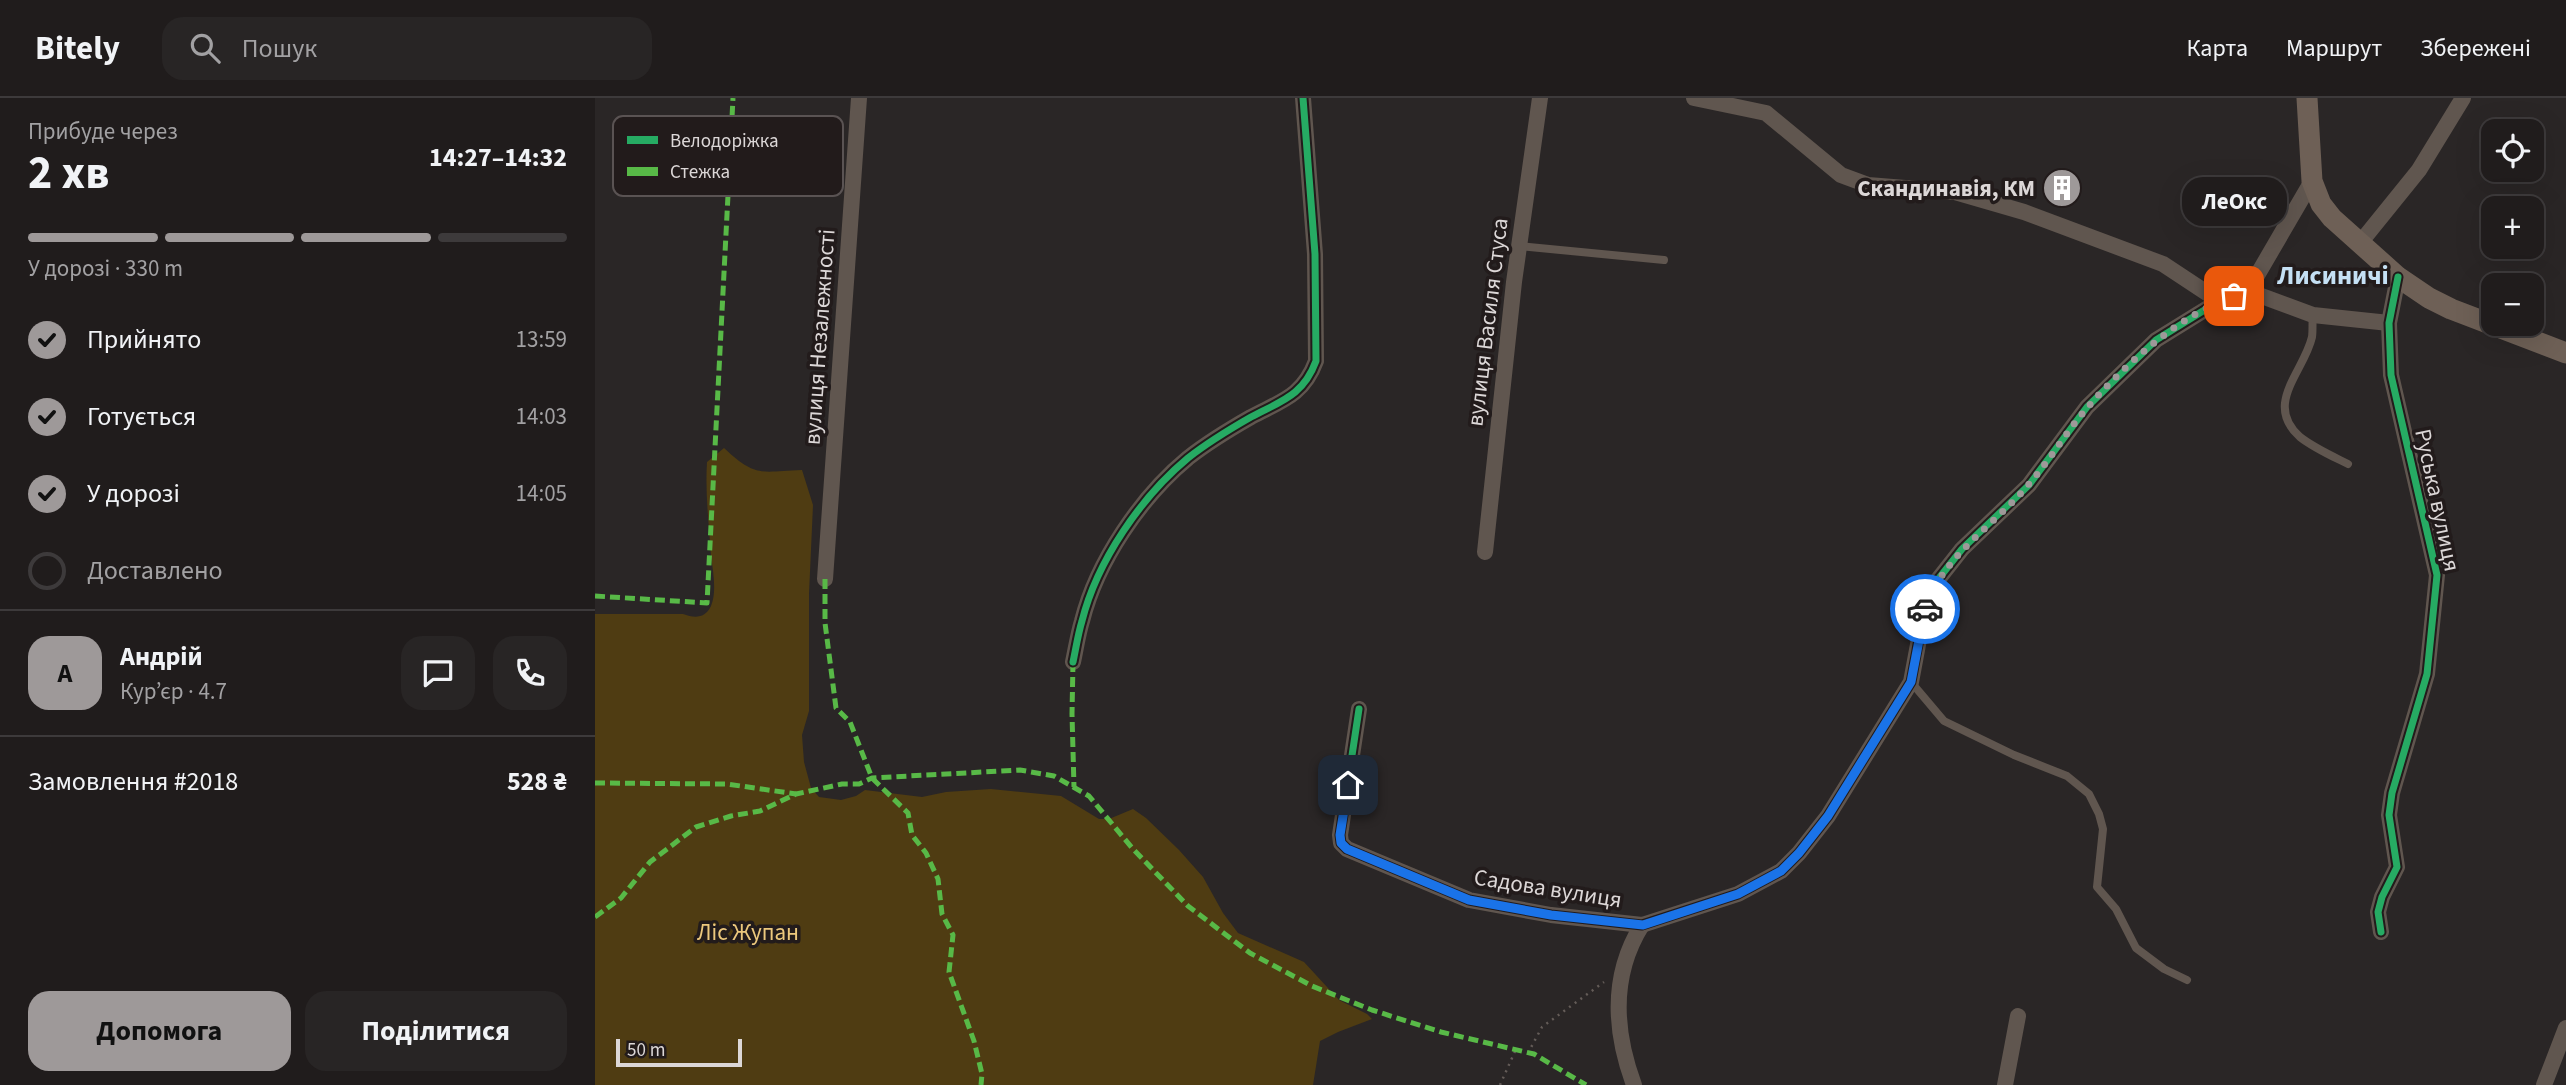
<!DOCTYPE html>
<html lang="uk">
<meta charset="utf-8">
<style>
:root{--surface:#201c1c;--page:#282525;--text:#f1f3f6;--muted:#a2a1a3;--line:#3d3a3b;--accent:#9e9999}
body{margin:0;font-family:"Source Sans 3",sans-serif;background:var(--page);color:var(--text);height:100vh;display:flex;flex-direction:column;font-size:26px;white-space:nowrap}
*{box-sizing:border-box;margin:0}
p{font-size:23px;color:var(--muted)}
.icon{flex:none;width:38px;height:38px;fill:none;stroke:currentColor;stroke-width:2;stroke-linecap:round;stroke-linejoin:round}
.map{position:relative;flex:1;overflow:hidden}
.side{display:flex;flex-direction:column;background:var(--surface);width:595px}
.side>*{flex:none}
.controls{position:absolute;left:1886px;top:21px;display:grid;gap:14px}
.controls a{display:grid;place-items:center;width:63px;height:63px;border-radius:14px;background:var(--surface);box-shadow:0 7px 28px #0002,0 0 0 2px var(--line);font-size:35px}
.scale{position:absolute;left:21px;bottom:18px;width:126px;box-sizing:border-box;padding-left:7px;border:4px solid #dcd7d7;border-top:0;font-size:19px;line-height:24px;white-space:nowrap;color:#dcd7d7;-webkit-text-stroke:5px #221b1b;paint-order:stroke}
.pin{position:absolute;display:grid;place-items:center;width:60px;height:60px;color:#fff;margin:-30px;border-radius:14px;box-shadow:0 4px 10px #0006}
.courier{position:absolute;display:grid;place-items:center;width:70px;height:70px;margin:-35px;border:5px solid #1a73e8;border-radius:50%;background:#fff;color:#222;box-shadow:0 2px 9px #0007}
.bubble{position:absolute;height:49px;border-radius:21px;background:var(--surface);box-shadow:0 7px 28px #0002,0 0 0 2px var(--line);font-size:23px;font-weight:700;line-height:49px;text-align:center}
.overview em{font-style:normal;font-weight:700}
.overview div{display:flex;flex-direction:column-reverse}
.overview{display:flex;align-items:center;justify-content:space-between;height:119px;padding:0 28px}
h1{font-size:46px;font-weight:700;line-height:52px}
.bar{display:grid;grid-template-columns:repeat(4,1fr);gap:10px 7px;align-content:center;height:84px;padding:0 28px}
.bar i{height:9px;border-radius:5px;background:var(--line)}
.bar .current{background:var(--accent)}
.bar p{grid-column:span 4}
.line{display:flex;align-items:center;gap:18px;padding:0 28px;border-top:2px solid var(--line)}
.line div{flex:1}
.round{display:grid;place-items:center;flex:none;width:74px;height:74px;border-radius:21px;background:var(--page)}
ol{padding:0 28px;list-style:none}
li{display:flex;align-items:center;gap:21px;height:77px}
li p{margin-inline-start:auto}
li .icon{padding:7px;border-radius:50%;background:var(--accent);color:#111;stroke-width:4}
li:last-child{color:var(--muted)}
li i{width:38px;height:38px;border:4px solid var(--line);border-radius:50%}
.cta{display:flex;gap:14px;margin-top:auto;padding:14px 28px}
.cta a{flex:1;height:80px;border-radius:21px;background:var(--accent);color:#111;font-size:28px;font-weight:700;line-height:80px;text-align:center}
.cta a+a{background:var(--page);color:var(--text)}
header{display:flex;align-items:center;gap:42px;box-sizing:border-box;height:98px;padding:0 35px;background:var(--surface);border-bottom:2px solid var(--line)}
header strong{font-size:33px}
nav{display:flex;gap:38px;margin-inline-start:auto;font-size:24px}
.search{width:490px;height:63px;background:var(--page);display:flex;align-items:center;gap:18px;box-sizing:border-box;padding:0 24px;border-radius:21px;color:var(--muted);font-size:26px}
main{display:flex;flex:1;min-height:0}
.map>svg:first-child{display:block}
</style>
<header>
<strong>Bitely</strong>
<div class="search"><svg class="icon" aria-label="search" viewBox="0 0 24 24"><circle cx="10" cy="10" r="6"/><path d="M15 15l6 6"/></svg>Пошук</div>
<nav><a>Карта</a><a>Маршрут</a><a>Збережені</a></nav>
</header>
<main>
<section class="side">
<div class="overview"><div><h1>2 хв</h1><p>Прибуде через</p></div><em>14:27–14:32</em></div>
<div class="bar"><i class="current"></i><i class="current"></i><i class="current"></i><i></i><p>У дорозі · 330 m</p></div>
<ol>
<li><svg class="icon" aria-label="check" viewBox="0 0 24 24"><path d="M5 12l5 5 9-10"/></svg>Прийнято<p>13:59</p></li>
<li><svg class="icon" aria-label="check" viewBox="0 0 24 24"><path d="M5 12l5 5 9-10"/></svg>Готується<p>14:03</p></li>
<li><svg class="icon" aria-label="check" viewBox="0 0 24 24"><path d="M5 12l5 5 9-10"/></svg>У дорозі<p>14:05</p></li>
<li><i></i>Доставлено</li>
</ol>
<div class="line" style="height:126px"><b class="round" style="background:var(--accent);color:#111">А</b><div><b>Андрій</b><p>Кур’єр · 4.7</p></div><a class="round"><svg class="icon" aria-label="chat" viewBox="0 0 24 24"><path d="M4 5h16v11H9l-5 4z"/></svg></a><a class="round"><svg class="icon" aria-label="phone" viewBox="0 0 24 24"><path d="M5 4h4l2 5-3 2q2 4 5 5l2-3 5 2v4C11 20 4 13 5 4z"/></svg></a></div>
<div class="line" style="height:91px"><div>Замовлення #2018</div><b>528 ₴</b></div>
<div class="cta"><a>Допомога</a><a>Поділитися</a></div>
</section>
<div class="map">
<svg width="1971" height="987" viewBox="0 0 1971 987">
<rect width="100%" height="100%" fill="#2a2626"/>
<path fill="#4f3c12" d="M129 350C162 381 167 373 207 372L218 407 214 496V613L207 637 209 664 216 690 224 699 246 702 261 698 270 692 327 699 351 694 396 691 466 698 504 721H514L538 711 551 720 584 752 608 779 628 815 643 835 709 864 744 902 772 916 777 921 743 934 725 943 718 987H0V516H88C99 520 110 521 116 508 122 494 118 473 116 458 114 427 110 395 112 364Z"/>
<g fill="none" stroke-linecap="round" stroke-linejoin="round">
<g stroke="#645c58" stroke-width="2.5" stroke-dasharray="2 5" stroke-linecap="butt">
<path d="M933 955 947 929 1009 884"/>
<path d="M905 987 921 951"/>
</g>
<g stroke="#60564f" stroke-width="8">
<path d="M924 148 1069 162"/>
<path d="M1718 217C1717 224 1718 232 1717 239 1709 274 1668 306 1705 339 1719 350 1737 358 1753 366"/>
<path d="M1316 584 1349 623 1419 657 1472 678 1494 696 1504 716 1508 731 1502 789 1521 811 1541 850 1569 871 1592 882"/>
</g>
<g stroke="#60564f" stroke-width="16">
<path d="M1099 0 1171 15 1246 77 1273 87 1360 94 1429 114 1568 166 1624 203"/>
<path d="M1717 83 1653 193 1718 217 1794 225"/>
<path d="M1765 145 1824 72 1868 0"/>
<path d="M890 454 919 184 945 0"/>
<path d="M230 481 264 0"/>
<path d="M478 564C481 550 483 536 487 523 502 463 546 399 593 360 612 345 635 331 656 319 686 303 708 298 721 263L720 156 708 0"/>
<path d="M764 611 745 737 746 745 752 751 874 802 956 817 1047 827 1143 796 1186 773 1204 755 1233 718 1316 584 1330 509 1341 484 1367 451 1434 387 1492 309 1561 242 1624 203 1653 193"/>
<path d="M1786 834 1783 814 1787 799 1802 769 1794 717 1797 695 1832 576 1842 477 1796 277 1794 225 1803 179"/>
<path d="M1039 987C1019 933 1015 878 1047 827"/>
<path d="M1410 987 1423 918"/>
<path d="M1949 987 1971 930"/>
</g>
<path stroke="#6e6056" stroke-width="21" d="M1712 0 1717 83 1726 106 1737 120 1803 179 1834 200 1856 211 1971 255"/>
<g stroke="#58b947" stroke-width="5" stroke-dasharray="10 5" stroke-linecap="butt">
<path d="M230 481V525L241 610 255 624 277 680 313 715 317 737 331 755 343 781 347 816 358 837 354 874 379 943 387 976 386 987"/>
<path d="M0 498 112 505 138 0"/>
<path d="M478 564 477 616 479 689"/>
<path d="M0 685 132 686 201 696"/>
<path d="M0 819 26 800 55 764 101 729 136 718 165 713 201 696 247 686H264L277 680 425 672 459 678 494 698 538 751 593 808 655 855 717 888 777 912 846 934 939 956 991 987"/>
</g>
<defs>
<g id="cycleway">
<path d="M478 564C481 550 483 536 487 523 502 463 546 399 593 360 612 345 635 331 656 319 686 303 708 298 721 263L720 156 708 0"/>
<path d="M764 611 745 737 746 745 752 751 874 802 956 817 1047 827 1143 796 1186 773 1204 755 1233 718 1316 584 1330 509 1341 484 1367 451 1434 387 1492 309 1561 242 1624 203 1653 193"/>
<path d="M1786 834 1783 814 1787 799 1802 769 1794 717 1797 695 1832 576 1842 477 1796 277 1794 225 1803 179"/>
</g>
</defs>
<use href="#cycleway" stroke="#221b1b" stroke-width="11"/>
<use href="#cycleway" stroke="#26ab63" stroke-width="7"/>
</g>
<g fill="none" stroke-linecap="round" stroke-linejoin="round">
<path stroke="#9e9999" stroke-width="7" stroke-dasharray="0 12.6" d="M1330 511C1349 456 1398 429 1434 386 1455 362 1471 334 1492 310 1529 267 1586 216 1639 198"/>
<path stroke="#1a73e8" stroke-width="9" d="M753 687 745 737 746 745 752 751 874 802 956 817 1048 827 1143 796 1186 773 1204 755 1233 718 1316 584 1330 511"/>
</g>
<defs>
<symbol id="building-disc" viewBox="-11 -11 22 22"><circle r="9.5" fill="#9e9999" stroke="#221b1b"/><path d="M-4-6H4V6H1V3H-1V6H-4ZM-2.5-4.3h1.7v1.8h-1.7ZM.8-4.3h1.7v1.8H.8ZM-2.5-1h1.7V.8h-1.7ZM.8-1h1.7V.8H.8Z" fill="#fff"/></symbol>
</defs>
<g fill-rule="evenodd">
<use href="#building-disc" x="1445" y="68" width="44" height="44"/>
</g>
<g text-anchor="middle" stroke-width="7" stroke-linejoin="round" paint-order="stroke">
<g font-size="23" font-weight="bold" fill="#dcd7d7" stroke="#221b1b" text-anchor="end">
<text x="1440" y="98">Скандинавія, КМ</text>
</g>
<g font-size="23" fill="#dcd7d7" stroke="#221b1b">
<text transform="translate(892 224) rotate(-83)" y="8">вулиця Василя Стуса</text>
<text transform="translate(224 239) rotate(-86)" y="8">вулиця Незалежності</text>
<text transform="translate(1843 402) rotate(78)" y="8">Руська вулиця</text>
<text transform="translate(953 790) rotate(9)" y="8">Садова вулиця</text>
</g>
<g font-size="23" fill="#ecc87d" stroke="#221b1b">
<text x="153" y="842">Ліс Жупан</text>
</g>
<g font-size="26" font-weight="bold" fill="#c5e0f4" stroke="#221b1b">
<text x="1738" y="186">Лисиничі</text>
</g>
</g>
<rect x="18" y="18" width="230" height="80" rx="10" fill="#221b1b" stroke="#5a5353" stroke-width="2"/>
<rect x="32" y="38" width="31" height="8" fill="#26ab63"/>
<rect x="32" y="69" width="31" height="9" fill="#58b947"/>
<g font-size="19" fill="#dcd7d7">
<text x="75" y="49">Велодоріжка</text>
<text x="75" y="80">Стежка</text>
</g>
</svg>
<div class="controls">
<a><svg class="icon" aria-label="locate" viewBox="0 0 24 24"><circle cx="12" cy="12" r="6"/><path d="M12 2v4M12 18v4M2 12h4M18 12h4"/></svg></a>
<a>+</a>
<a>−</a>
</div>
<div class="scale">50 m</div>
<div class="pin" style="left:1639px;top:198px;background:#ea580c"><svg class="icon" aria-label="bag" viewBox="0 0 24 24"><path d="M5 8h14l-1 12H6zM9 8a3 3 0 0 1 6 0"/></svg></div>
<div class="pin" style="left:753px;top:687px;background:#1f2937"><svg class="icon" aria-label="home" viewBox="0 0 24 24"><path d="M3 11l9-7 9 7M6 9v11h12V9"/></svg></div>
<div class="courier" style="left:1330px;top:511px"><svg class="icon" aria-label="car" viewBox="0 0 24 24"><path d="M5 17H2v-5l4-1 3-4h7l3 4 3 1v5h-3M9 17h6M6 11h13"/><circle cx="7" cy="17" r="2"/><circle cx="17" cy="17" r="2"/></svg></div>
<div class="bubble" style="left:1587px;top:79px;width:105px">ЛеОкс</div>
</div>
</main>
